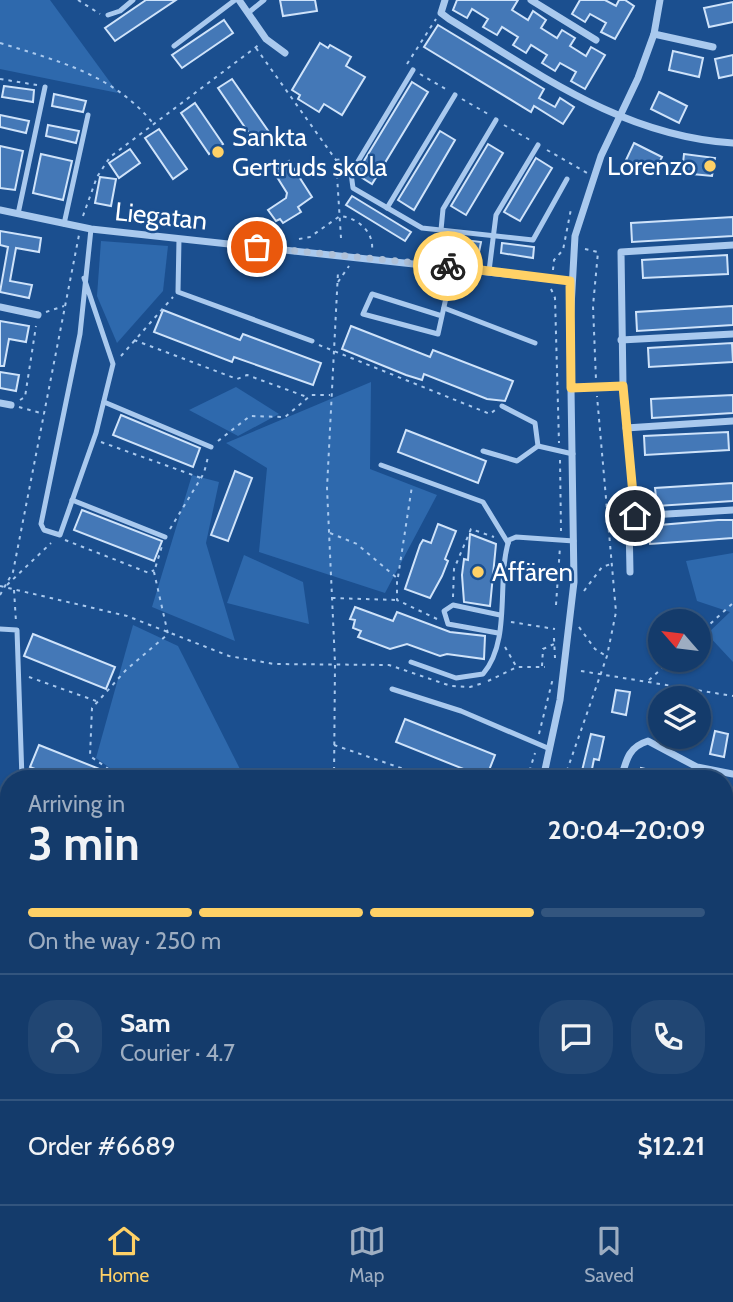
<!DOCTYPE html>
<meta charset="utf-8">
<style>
:root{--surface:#143b6b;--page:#214673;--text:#f1f3f6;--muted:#9dadc1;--line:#33557e;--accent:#ffd166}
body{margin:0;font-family:Cabin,sans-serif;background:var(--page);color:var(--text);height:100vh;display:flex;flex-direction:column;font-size:26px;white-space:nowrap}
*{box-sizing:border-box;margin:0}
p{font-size:23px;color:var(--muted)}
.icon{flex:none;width:38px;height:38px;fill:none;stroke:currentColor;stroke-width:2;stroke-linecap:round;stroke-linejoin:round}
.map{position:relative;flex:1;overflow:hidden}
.drawer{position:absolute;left:0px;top:770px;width:733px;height:434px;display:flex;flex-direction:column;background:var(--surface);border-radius:28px 28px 0 0;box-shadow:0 2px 5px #0004,0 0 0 2px var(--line)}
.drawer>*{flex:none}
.needle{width:46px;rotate:298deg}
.tools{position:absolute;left:648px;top:609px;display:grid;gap:14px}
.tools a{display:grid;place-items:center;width:63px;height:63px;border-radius:50%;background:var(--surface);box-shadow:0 2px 5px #0004,0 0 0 2px var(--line);font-size:35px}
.pin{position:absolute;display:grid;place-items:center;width:60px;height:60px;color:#fff;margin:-30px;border:4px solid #fff;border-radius:50%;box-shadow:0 2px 7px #0007}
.courier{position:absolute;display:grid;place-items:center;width:70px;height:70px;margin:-35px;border:5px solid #ffd166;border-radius:50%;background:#fff;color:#222;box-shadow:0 2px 9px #0007}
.overview em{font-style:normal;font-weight:700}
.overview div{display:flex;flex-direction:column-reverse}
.overview{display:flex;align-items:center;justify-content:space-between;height:119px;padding:0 28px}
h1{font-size:46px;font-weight:700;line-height:52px}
.bar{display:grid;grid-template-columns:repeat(4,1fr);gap:10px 7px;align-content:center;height:84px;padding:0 28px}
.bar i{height:9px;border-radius:5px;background:var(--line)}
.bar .on{background:var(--accent)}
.bar p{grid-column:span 4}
.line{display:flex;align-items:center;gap:18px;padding:0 28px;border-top:2px solid var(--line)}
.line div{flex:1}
.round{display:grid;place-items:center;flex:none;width:74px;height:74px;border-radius:28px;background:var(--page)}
.dock{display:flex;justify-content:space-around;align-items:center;height:98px;border-top:2px solid var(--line);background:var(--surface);font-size:19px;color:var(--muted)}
.dock a{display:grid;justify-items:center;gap:4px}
.dock .on{color:var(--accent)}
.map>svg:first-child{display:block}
</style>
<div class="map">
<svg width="733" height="1204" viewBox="0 0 733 1204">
<rect width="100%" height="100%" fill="#1b4f8f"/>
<g fill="#2e69ad">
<path d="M0 0H50L118 93 0 69Z"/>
<path d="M101 241 168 246 163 291 117 343 97 296Z"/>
<path d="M371 382 370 469 437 495 385 593 259 552 267 468 226 443Z"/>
<path d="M236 387 279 414 238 436 189 410Z"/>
<path d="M192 475 219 482 206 543 235 641 152 607Z"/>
<path d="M733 553V662L707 634 730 612 697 601 686 561Z"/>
<path d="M244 555 303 582 309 624 227 603Z"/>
<path d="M133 625 178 646 245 779H125L96 758Z"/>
<path d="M733 1063V1166L725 1186V1067Z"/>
<path d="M259 1195H294L293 1204H258Z"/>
<path d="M596 1195H720L716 1204H629Z"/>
</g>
<g fill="#4478b7" stroke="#cfe3fa" stroke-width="2">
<path d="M146 0H176L115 41 105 28Z"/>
<path d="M280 0H315L317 11 283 16Z"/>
<path d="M457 0H518L512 10 528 20 533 11 546 20 541 28 557 38 562 30 575 38 570 46 586 56 591 47 605 55 585 89 571 81 576 72 560 63 555 71 542 63 547 55 531 45 526 53 513 45 518 37 502 27 497 35 483 27 488 19 472 9 467 18 453 10Z"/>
<path d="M580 0H605L616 6 619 0H625L634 6 615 39 601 32 606 23 590 14 585 22 572 14Z"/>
<path d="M733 2V22L709 27 704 8Z"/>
<path d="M224 20 233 33 182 68 172 55Z"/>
<path d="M438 25 544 89 539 98 555 107 560 98 574 107 563 124 534 106 531 112 424 47Z"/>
<path d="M320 43 328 48 330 45 351 57 346 66 365 77 342 115 324 104 319 112 298 99 300 95 292 90Z"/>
<path d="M673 51 703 58 699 77 669 70Z"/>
<path d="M733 55V75L719 78 715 59Z"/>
<path d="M232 79 269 132 255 142 218 88Z"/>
<path d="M412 82 428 92 372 184 356 174Z"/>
<path d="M4 86 34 90 33 102 2 97Z"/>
<path d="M659 92 687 106 679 123 651 109Z"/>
<path d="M54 94 86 101 83 112 52 106Z"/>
<path d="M195 103 223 144 209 154 181 113Z"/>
<path d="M0 115 29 121 26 133 0 127Z"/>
<path d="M48 125 79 131 76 143 46 136Z"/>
<path d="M159 129 187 169 173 179 145 138Z"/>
<path d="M440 131 455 140 414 210 398 200Z"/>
<path d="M634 143 662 157 654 174 626 160Z"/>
<path d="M488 144 503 153 466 215 451 206Z"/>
<path d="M0 146 23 151 15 190 0 188Z"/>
<path d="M130 149 140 163 119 178 109 163Z"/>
<path d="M41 154 72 161 63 200 33 193Z"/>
<path d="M684 154 715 158 712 176 682 173Z"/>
<path d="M536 158 552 168 520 221 504 212Z"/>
<path d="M289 161 312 197 298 207 301 212 283 223 280 219 276 221 268 210 286 198 287 193 277 177 280 175 276 170Z"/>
<path d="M100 177 116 179 111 206 95 203Z"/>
<path d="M352 196 411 232 405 241 346 205Z"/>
<path d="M733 217V236L632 242 631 223Z"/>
<path d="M0 231 41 238 39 252 16 248 10 281 32 285 29 298 0 292 8 247 0 245Z"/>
<path d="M434 236 481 242 479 252 432 245Z"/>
<path d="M502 243 534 247 533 258 501 253Z"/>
<path d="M727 255 728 274 643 278 642 260Z"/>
<path d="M733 306V325L637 331 636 312Z"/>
<path d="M163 310 240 340 243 334 321 363 313 385 234 357 232 362 154 332Z"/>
<path d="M0 321 29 326 26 342 9 339 4 366H0Z"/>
<path d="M351 326 430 357 433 350 513 381 505 401 487 399 424 374 422 380 406 375 342 349Z"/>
<path d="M732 343 733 362 649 367 648 348Z"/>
<path d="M0 372 19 375 16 391 0 388Z"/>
<path d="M733 395V413L652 418 651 399Z"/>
<path d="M121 415 200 448 193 467 113 435Z"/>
<path d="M406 430 486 461 478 483 398 452Z"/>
<path d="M728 432 729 450 645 455 644 436Z"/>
<path d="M235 471 252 478 228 541 211 535Z"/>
<path d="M733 483V501L657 506 655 488Z"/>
<path d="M82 510 162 541 154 561 74 530Z"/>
<path d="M718 520H733V538L650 544 648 526Z"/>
<path d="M438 524 456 531 445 559 448 561 442 576 430 598 405 589 420 545 423 540 431 543Z"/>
<path d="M470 534 496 544 490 606 464 602 462 575 464 559 468 560Z"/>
<path d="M355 607 393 621 397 612 450 632 485 636 484 659 447 654 440 656 407 644 390 649 358 637 361 631 353 628 355 620 350 619Z"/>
<path d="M33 634 115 667 106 689 24 656Z"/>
<path d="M616 690 630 692 626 715 612 712Z"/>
<path d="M405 719 495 755 486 778 396 742Z"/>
<path d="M715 731 728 734 724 757 710 754Z"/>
<path d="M591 734 604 737 599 760 594 759 590 779H580Z"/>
<path d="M39 745 122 778V779H59L30 767Z"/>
<path d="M641 768 671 775V779H638Z"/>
<path d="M724 787 733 788V804L724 802Z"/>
<path d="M724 971 733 973V991L724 989Z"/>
<path d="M724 1028 733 1030 728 1063H724Z"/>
<rect x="0" y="1109" width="9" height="18"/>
<path d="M351 1195H374L377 1204H354Z"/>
<path d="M423 1195H478L479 1197 457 1204H425Z"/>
<path d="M177 1196 203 1197 202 1204H176Z"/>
</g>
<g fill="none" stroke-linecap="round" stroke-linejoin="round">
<g stroke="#a9c9ee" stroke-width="2" stroke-dasharray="3.5 5" stroke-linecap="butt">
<path d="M78 0 100 14"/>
<path d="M0 43C58 61 112 74 152 122"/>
<path d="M256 48 336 160 341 238"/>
<path d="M407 64 436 19"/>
<path d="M420 74 449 91"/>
<path d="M0 79 37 85"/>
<path d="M462 99 488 114"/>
<path d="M504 125 530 140"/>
<path d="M547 150 587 173"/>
<path d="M336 160 349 158"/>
<path d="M83 216 97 177 110 157 260 44"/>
<path d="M299 239 310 237 340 216C358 218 374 232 372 250"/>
<path d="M585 249 598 252 593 306 596 380"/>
<path d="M553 270 554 260 563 250 571 209"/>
<path d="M338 282 349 266"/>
<path d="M551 289 555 298 559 443"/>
<path d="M46 312 64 306"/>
<path d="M134 340 237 379 247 375 307 397"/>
<path d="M319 345 490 414 495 410"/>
<path d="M121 356 173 297"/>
<path d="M20 400 25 397 36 326"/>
<path d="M19 407 44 414"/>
<path d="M218 441 250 416 285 417 311 395H330"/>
<path d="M101 442 201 478"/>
<path d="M560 460 561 531"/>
<path d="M170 529 204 473 208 457"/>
<path d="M330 533 357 544 397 578V600L437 619"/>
<path d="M65 540 149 573 154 570"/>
<path d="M398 577 412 486"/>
<path d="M7 585 51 543"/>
<path d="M0 586 127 616 229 656 274 664 389 665 451 686 470 687 483 683"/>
<path d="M14 590 16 622"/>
<path d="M584 591 602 567 611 564"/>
<path d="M0 595 13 572 79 235"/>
<path d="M453 597 454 569 471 529 494 537"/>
<path d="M332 598 396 600"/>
<path d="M556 605 560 547"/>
<path d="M511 622 555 629"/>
<path d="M579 627 595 649 606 656"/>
<path d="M698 635 733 603"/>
<path d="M554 638 555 658"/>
<path d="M505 647 516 666"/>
<path d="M542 666 543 649 554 644"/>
<path d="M581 671 733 696"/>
<path d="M29 677 96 701"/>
<path d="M649 680 671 660"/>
<path d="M488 681 517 667H545"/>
<path d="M539 734 553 678"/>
<path d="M334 745 433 779"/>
<path d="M123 779 90 756 92 708 126 670 168 634 154 572 162 546"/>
<path d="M334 779 335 663 327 488 338 272"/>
<path d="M527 779 535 753"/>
<path d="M564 779 607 656 616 612 597 396"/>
<path d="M345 1195 347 1204"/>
<path d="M578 1195 581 1204"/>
<path d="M315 1204 316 1195"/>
<path d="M724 1204 726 1189 733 1176"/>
</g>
<g stroke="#a9c9ee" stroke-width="5">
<path d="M248 13 264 0"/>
<path d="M108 15 120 11 133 0"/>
<path d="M174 46 235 0"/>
<path d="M413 70 351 173 353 188 422 228 533 240 567 179"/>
<path d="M387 208 455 95"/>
<path d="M18 214 45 87"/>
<path d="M64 224 88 115"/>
<path d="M441 230 443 209 496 120"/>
<path d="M179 239 178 292 312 341"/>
<path d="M489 271 496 215 538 145"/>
<path d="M84 278 113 364 96 433 60 535 44 530 41 524 80 334 91 229"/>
<path d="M444 308 535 343"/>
<path d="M442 316 372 294 363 314 438 334 453 266"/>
<path d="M571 388 623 386"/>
<path d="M104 402 211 447"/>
<path d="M502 406 535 423 538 446"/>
<path d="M483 451 517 461 538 446 573 454"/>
<path d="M381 465 483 502 508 543"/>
<path d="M72 500 165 537"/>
<path d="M0 629 17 630 22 779"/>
<path d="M498 633 448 624 444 611 453 605 500 615"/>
<path d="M411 662 456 678 483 674C512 640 496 580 509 540L516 537 574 541"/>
<path d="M392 689 461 711 550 749"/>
<path d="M501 1195 504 1204"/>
<path d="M391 1204 414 1195"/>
</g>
<g stroke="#a9c9ee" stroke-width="7">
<path d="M239 0 266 39 285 53"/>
<path d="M445 0 441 13 449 19C541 75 623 136 733 143"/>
<path d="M531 0 596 40"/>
<path d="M654 34 713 47"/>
<path d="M0 210 91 229 570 281"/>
<path d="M0 307 38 315"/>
<path d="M621 340 733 334"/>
<path d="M0 403 11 405"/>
<path d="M626 428 733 421"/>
<path d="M635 516 623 386 621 252 733 245"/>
<path d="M635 516 733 510"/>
<path d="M630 572 629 522 635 516"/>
<path d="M543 779 560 700 574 582 570 325 575 236 601 156 638 78 654 34 660 0"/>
<path d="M621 779C626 761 628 747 648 741L697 767 733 774"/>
<path d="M724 889 733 890"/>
<path d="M0 956H9"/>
<path d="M724 1008 733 1010"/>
<path d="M0 1044H9"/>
<path d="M0 1137H9"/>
<path d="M564 1195 566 1204"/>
<path d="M159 1204V1195"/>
</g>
</g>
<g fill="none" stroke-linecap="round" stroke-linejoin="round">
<path stroke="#afc1d8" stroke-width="7" stroke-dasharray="0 12.6" d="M257 247 448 266"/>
<path stroke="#ffd166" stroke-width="9" d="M448 266 570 281 571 388 623 386 635 516"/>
</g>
<g fill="#ffd166" stroke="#1b4f8f" stroke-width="2.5">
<circle cx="218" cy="152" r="7"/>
<circle cx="710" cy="166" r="7"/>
<circle cx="478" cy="572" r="7"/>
</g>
<g text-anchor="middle" stroke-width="5" stroke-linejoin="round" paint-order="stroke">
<g font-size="26" fill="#fff" stroke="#1b4f8f" text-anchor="start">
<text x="232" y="146">Sankta<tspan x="232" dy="30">Gertruds skola</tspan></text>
<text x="696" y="175" text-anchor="end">Lorenzo</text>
<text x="492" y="581">Affären</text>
</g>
<g font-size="26" fill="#fff" stroke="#1b4f8f">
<text transform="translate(161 216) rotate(6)" y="9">Liegatan</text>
</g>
</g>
</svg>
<div class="tools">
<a><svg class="needle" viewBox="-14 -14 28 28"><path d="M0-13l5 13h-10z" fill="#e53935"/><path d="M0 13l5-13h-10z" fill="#9dadc1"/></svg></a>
<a><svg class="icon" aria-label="layers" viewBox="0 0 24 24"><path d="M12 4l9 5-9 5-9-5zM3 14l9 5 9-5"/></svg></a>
</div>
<div class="pin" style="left:257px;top:247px;background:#ea580c"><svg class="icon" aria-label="bag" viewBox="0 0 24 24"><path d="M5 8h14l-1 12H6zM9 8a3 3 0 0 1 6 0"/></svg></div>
<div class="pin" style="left:635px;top:516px;background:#1f2937"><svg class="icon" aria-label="home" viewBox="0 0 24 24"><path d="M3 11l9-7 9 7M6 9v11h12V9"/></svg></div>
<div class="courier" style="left:448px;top:266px"><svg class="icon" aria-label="bike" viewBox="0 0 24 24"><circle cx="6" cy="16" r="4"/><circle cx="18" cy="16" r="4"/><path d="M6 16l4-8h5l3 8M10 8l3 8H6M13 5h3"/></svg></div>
<section class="drawer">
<div class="overview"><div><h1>3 min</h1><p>Arriving in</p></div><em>20:04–20:09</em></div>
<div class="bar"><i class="on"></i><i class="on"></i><i class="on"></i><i></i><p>On the way · 250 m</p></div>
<div class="line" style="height:126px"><a class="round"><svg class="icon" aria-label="person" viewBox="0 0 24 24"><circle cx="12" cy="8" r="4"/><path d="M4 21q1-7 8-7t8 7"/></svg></a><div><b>Sam</b><p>Courier · 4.7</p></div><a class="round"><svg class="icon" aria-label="chat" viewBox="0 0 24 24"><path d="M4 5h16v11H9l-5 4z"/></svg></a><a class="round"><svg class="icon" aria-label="phone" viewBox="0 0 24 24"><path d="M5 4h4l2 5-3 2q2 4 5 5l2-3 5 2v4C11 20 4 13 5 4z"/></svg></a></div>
<div class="line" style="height:91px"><div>Order #6689</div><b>$12.21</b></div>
</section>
</div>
<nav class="dock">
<a class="on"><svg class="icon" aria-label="home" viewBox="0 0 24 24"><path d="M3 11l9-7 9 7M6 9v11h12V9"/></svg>Home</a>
<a><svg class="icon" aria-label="map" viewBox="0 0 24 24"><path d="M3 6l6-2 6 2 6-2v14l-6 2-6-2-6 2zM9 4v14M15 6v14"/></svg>Map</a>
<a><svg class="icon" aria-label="saved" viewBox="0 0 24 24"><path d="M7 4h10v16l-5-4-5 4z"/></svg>Saved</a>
</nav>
